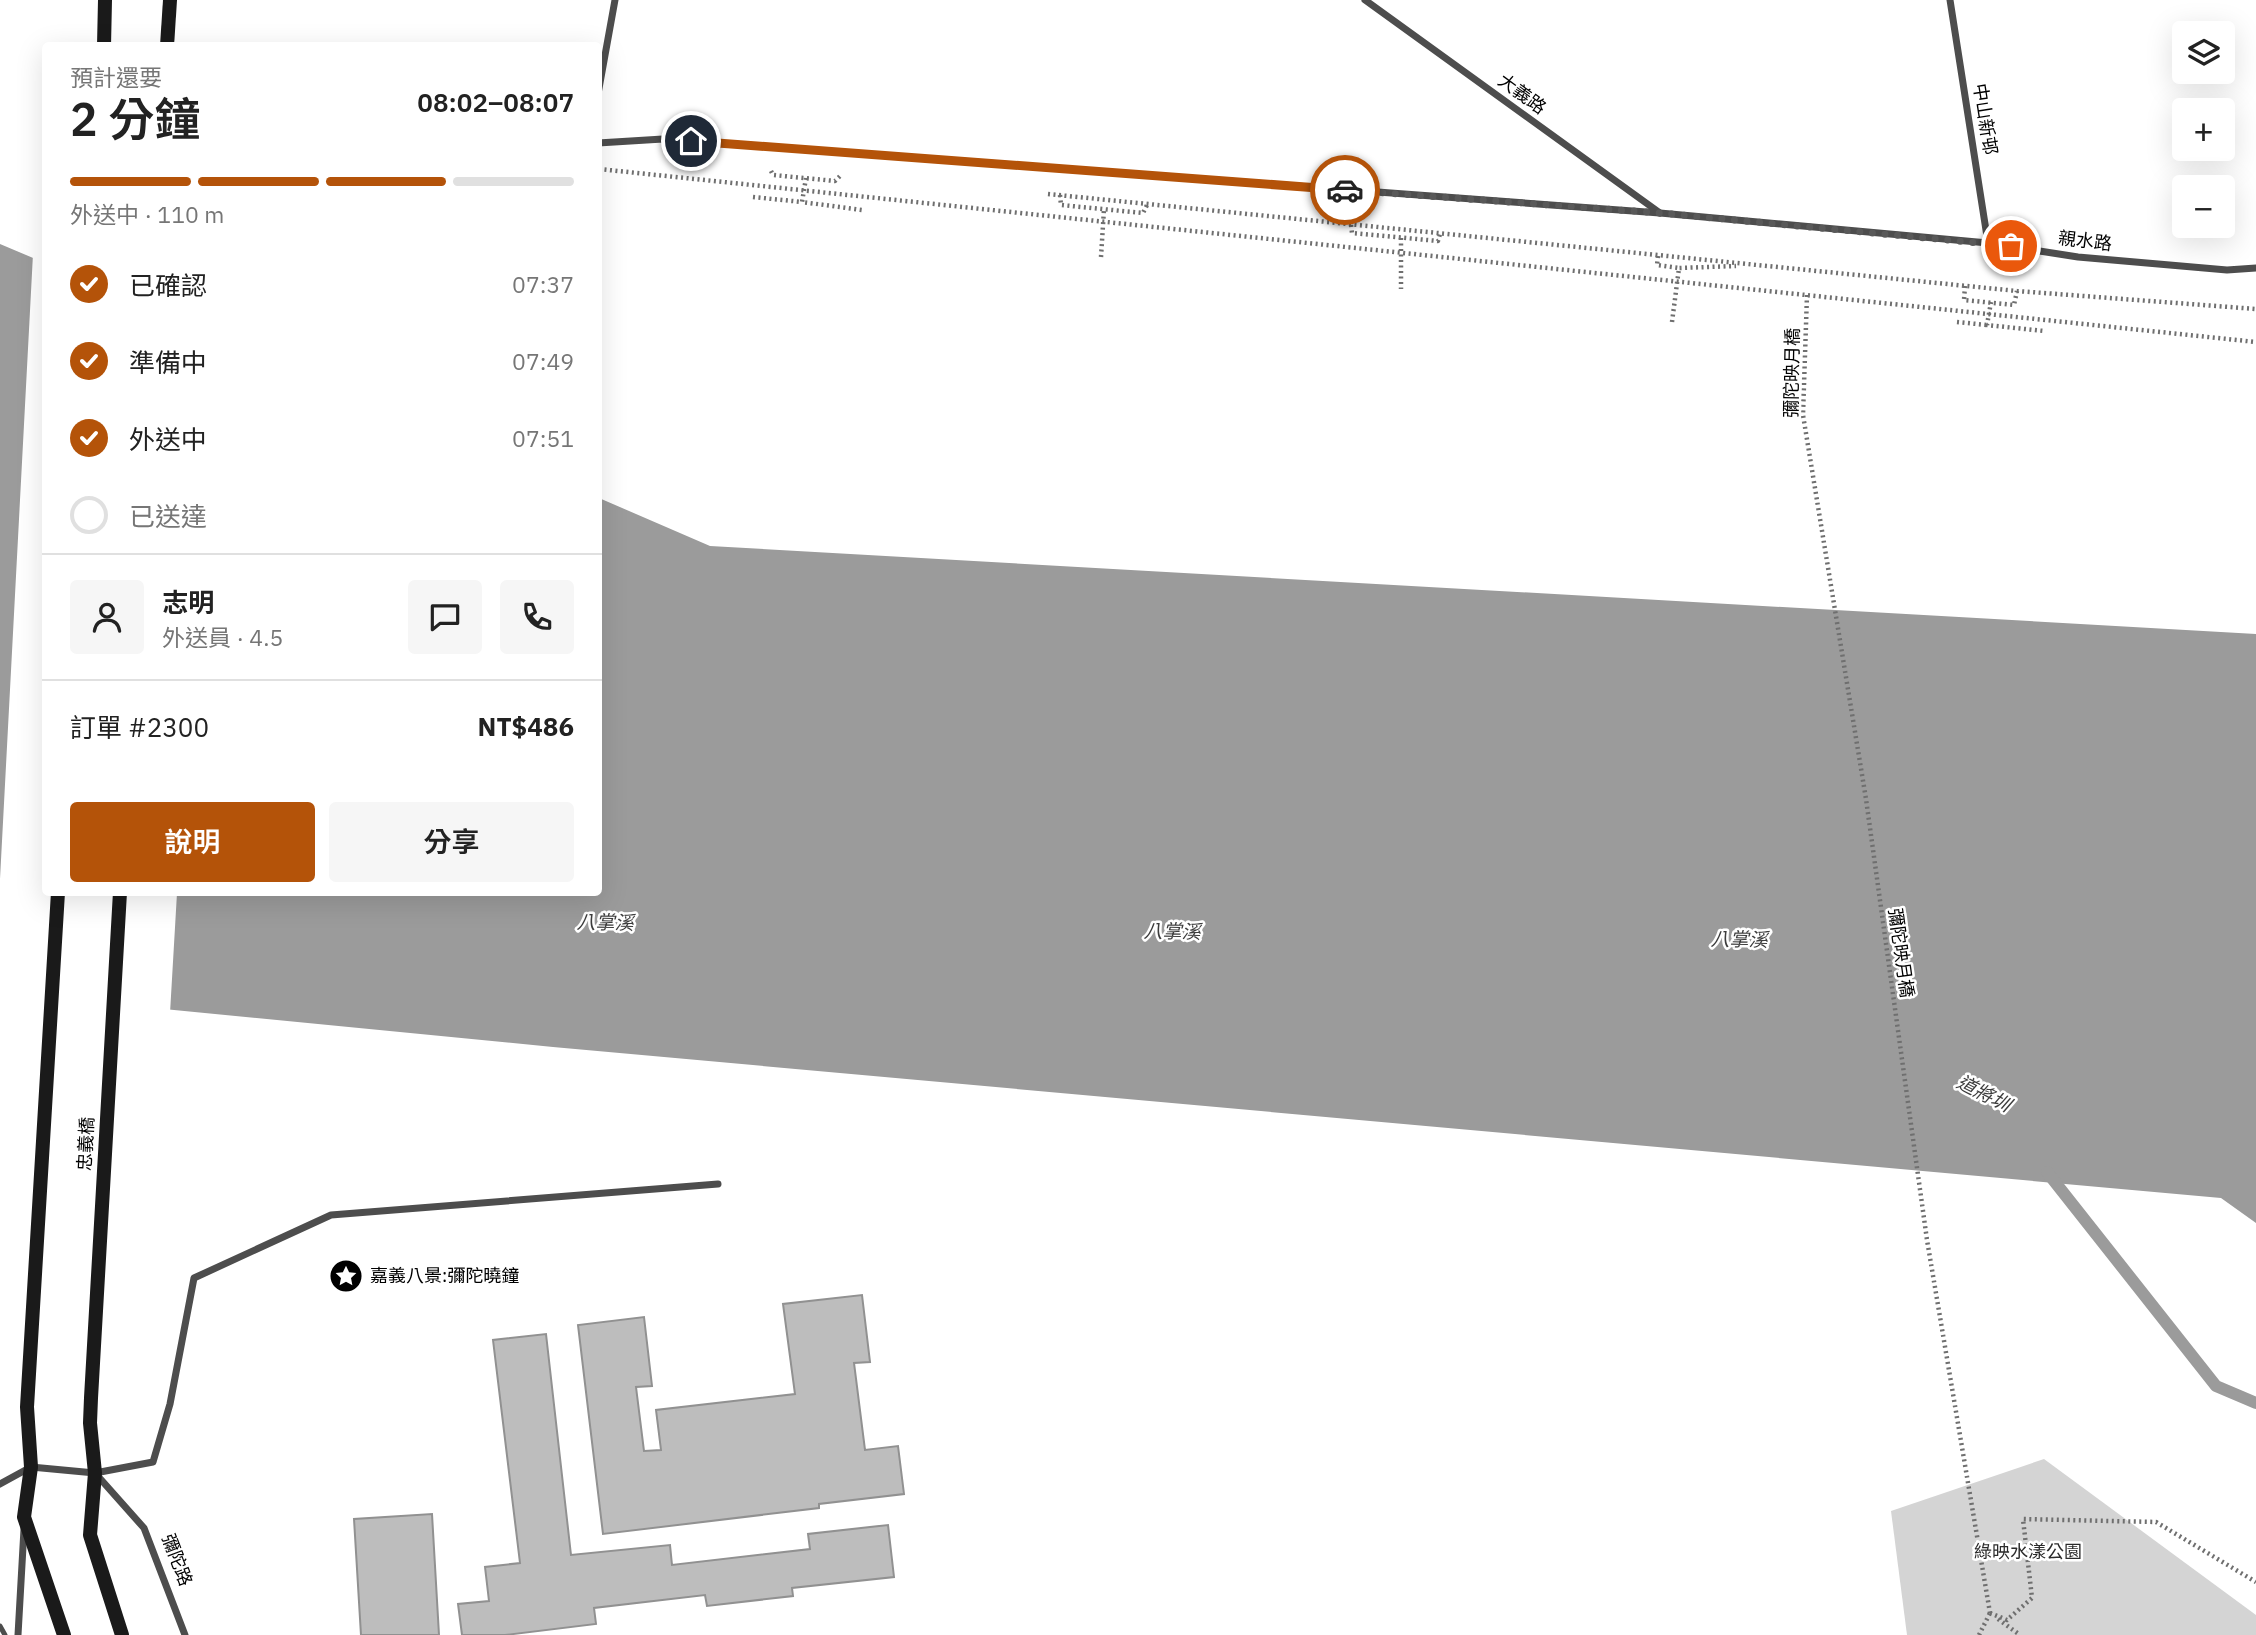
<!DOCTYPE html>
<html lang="zh-TW">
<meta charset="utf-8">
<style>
:root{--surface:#fff;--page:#f6f6f6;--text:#222;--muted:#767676;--line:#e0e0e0;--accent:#b45309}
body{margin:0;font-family:"IBM Plex Sans","Noto Sans TC",sans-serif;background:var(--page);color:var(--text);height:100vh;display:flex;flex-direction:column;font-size:26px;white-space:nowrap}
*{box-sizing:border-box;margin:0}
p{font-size:23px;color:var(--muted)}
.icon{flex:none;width:38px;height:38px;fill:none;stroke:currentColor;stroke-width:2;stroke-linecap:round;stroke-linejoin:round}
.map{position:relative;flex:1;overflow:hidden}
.side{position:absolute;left:42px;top:42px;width:560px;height:854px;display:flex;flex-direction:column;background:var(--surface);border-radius:7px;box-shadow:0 7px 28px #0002}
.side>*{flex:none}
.tools{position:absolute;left:2172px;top:21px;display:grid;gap:14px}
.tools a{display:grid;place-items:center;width:63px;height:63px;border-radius:7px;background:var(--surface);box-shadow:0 7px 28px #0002;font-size:35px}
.pin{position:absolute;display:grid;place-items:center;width:60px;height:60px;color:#fff;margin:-30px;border:4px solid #fff;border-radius:50%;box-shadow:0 2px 7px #0007}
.courier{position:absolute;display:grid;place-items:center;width:70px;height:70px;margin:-35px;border:5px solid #b45309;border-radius:50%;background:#fff;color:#222;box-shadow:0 2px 9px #0007}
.head em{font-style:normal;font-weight:600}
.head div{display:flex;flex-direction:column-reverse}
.head{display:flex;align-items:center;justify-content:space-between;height:119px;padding:0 28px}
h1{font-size:46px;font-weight:600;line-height:52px}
.bar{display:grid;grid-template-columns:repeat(4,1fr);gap:10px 7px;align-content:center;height:84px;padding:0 28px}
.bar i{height:9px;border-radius:5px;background:var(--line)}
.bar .on{background:var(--accent)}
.bar p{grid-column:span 4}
.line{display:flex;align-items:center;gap:18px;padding:0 28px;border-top:2px solid var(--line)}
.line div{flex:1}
.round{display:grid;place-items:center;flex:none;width:74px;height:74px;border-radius:7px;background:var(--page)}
ol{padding:0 28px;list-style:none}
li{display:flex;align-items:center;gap:21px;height:77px}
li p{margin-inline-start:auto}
li .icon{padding:7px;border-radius:50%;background:var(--accent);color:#fff;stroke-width:4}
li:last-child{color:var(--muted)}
li i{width:38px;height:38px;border:4px solid var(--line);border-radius:50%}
.primary-button{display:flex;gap:14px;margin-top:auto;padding:14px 28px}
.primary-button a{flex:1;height:80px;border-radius:7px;background:var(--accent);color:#fff;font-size:28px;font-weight:600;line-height:80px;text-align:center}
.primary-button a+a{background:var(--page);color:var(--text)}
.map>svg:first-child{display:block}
</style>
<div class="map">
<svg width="2256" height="1635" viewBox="0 0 2256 1635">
<rect width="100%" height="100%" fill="#fff"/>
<path fill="#d4d4d4" d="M2044 1459 2256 1615V1635H1907L1891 1511Z"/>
<path fill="#9b9b9b" d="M0 244 45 263 46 892H598L599 498 710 546 2256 634V1223L2221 1198 553 1047 0 993Z"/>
<path fill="#fff" d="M33 254 46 259V892L177 893 170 1013 0 997V879Z"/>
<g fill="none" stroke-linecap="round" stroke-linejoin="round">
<path stroke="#9b9b9b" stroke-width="12" d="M2047 1172 2216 1386 2256 1403"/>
</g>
<g fill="#bdbdbd" stroke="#919191" stroke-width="2">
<path d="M862 1295 870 1362 854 1363 865 1450 898 1446 904 1494 819 1504V1508L603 1534 578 1325 644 1317 652 1386 636 1387 644 1451 661 1450 656 1410 795 1394 783 1304Z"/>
<path d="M546 1334 571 1555 670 1545 672 1565 810 1549 808 1534 888 1525 894 1577 792 1588 793 1596 707 1606 705 1595 594 1608 596 1624 505 1635H462L458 1604 489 1601 485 1567 520 1563 493 1340Z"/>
<path d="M432 1514 439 1635H361L354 1519Z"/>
</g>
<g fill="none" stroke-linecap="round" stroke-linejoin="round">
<g stroke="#6f6f6f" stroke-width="4.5" stroke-dasharray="2 3.5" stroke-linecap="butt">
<path d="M599 169 2256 342"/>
<path d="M771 171 773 175 835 181 841 175"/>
<path d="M806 178 802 202 862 210"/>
<path d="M1048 194 2017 291 2256 309"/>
<path d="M1060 195 1061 205 1143 213 1147 205"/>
<path d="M753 197 802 202"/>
<path d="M1351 225 1352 233 1438 241 1440 234"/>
<path d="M1401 238V289"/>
<path d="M1658 256 1657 265 1679 268"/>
<path d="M1101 257 1104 209"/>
<path d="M1965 286 1964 300 2014 305 2017 291"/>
<path d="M1807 295 1803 415 1866 799 1927 1240 1990 1613"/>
<path d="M1991 302 1987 325 2044 331"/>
<path d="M1672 322 1679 268 1736 266"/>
<path d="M1957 322 1987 325"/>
<path d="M1990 1613 2007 1620 2032 1598 2023 1519 2156 1522 2256 1582"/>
<path d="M1998 1619 2020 1635"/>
<path d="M1979 1635 1990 1613"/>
</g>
<path stroke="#4d4d4d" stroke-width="5" d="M0 1626 5 1635"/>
<g stroke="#4d4d4d" stroke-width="7">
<path d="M1365 0 1660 213"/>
<path d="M1950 0 1988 243"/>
<path d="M598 94 615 0"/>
<path d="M598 143 663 139 1660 213 1988 243 2078 257 2227 270 2256 268"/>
<path d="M96 1474 144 1528 185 1635"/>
<path d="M0 1484 31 1467 95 1473 153 1462 170 1404 194 1278 331 1215 718 1184"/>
<path d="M18 1635 24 1529"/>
</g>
<g stroke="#1a1a1a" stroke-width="14">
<path d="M104 46 105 0"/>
<path d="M167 46 170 0"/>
<path d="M58 892 27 1407 31 1467 24 1517 64 1635"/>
<path d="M120 892 91 1398 90 1423 95 1473 90 1535 122 1635"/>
</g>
</g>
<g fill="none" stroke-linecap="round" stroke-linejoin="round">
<path stroke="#595959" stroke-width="7" stroke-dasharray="0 12.6" d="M1345 190 1660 213 2011 246"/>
<path stroke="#b45309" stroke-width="9" d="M691 141 1345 190"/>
</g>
<defs>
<symbol id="sight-disc" viewBox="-11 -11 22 22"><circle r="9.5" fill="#000" stroke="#fff"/><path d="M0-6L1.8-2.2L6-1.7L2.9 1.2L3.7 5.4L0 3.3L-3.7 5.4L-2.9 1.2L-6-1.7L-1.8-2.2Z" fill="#fff"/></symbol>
</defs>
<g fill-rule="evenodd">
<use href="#sight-disc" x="327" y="1257" width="38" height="38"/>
</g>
<g text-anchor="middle" stroke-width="5" stroke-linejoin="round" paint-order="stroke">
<g font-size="18" fill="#000" stroke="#fff">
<text transform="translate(1522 94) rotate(36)" y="6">大義路</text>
<text transform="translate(1985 119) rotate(81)" y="6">中山新邨</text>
<text transform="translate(2085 241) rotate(7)" y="6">親水路</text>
<text transform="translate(1792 373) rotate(-89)" y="6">彌陀映月橋</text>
<text transform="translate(1901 953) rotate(82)" y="6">彌陀映月橋</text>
<text transform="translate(86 1144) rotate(-87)" y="6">忠義橋</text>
<text transform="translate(177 1560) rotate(69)" y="6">彌陀路</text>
</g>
<g font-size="18" fill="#000" stroke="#fff" text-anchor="start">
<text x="370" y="1282">嘉義八景:彌陀曉鐘</text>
</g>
<g font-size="18" fill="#2b2b2b" stroke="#fff">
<text x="2028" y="1558">綠映水漾公園</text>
</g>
<g font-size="19" font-style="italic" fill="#3c3c3c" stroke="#fff">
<text transform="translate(605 922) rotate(1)" y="7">八掌溪</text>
<text transform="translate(1172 931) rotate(1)" y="7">八掌溪</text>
<text transform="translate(1739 939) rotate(1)" y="7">八掌溪</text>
<text transform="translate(1984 1093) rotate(27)" y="7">道將圳</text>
</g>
</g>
</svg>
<div class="tools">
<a><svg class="icon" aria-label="layers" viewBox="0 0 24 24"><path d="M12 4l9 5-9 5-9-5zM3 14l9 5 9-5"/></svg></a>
<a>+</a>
<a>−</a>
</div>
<div class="pin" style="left:2011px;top:246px;background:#ea580c"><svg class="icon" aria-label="bag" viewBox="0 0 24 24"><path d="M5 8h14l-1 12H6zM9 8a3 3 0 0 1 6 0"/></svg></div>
<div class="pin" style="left:691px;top:141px;background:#1f2937"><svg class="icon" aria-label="home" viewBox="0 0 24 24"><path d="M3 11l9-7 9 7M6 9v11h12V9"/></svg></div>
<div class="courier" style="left:1345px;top:190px"><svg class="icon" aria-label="car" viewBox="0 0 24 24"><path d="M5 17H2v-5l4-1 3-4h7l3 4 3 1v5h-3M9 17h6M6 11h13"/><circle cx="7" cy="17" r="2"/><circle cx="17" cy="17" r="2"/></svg></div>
<section class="side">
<div class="head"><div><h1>2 分鐘</h1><p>預計還要</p></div><em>08:02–08:07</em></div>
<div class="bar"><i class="on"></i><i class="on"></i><i class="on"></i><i></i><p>外送中 · 110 m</p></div>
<ol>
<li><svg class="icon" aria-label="check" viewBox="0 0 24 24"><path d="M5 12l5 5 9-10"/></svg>已確認<p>07:37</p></li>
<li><svg class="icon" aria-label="check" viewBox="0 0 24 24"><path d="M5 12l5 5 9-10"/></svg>準備中<p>07:49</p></li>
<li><svg class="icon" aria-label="check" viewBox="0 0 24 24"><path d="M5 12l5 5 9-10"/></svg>外送中<p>07:51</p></li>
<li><i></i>已送達</li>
</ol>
<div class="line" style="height:126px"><a class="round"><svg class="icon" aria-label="person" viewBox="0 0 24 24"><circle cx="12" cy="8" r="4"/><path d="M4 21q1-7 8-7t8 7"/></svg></a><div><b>志明</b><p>外送員 · 4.5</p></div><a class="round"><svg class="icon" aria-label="chat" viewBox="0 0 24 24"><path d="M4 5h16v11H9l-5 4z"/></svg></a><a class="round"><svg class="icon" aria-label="phone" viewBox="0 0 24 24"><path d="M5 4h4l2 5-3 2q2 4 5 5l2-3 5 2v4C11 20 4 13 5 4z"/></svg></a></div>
<div class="line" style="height:91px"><div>訂單 #2300</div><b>NT$486</b></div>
<div class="primary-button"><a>說明</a><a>分享</a></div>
</section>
</div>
